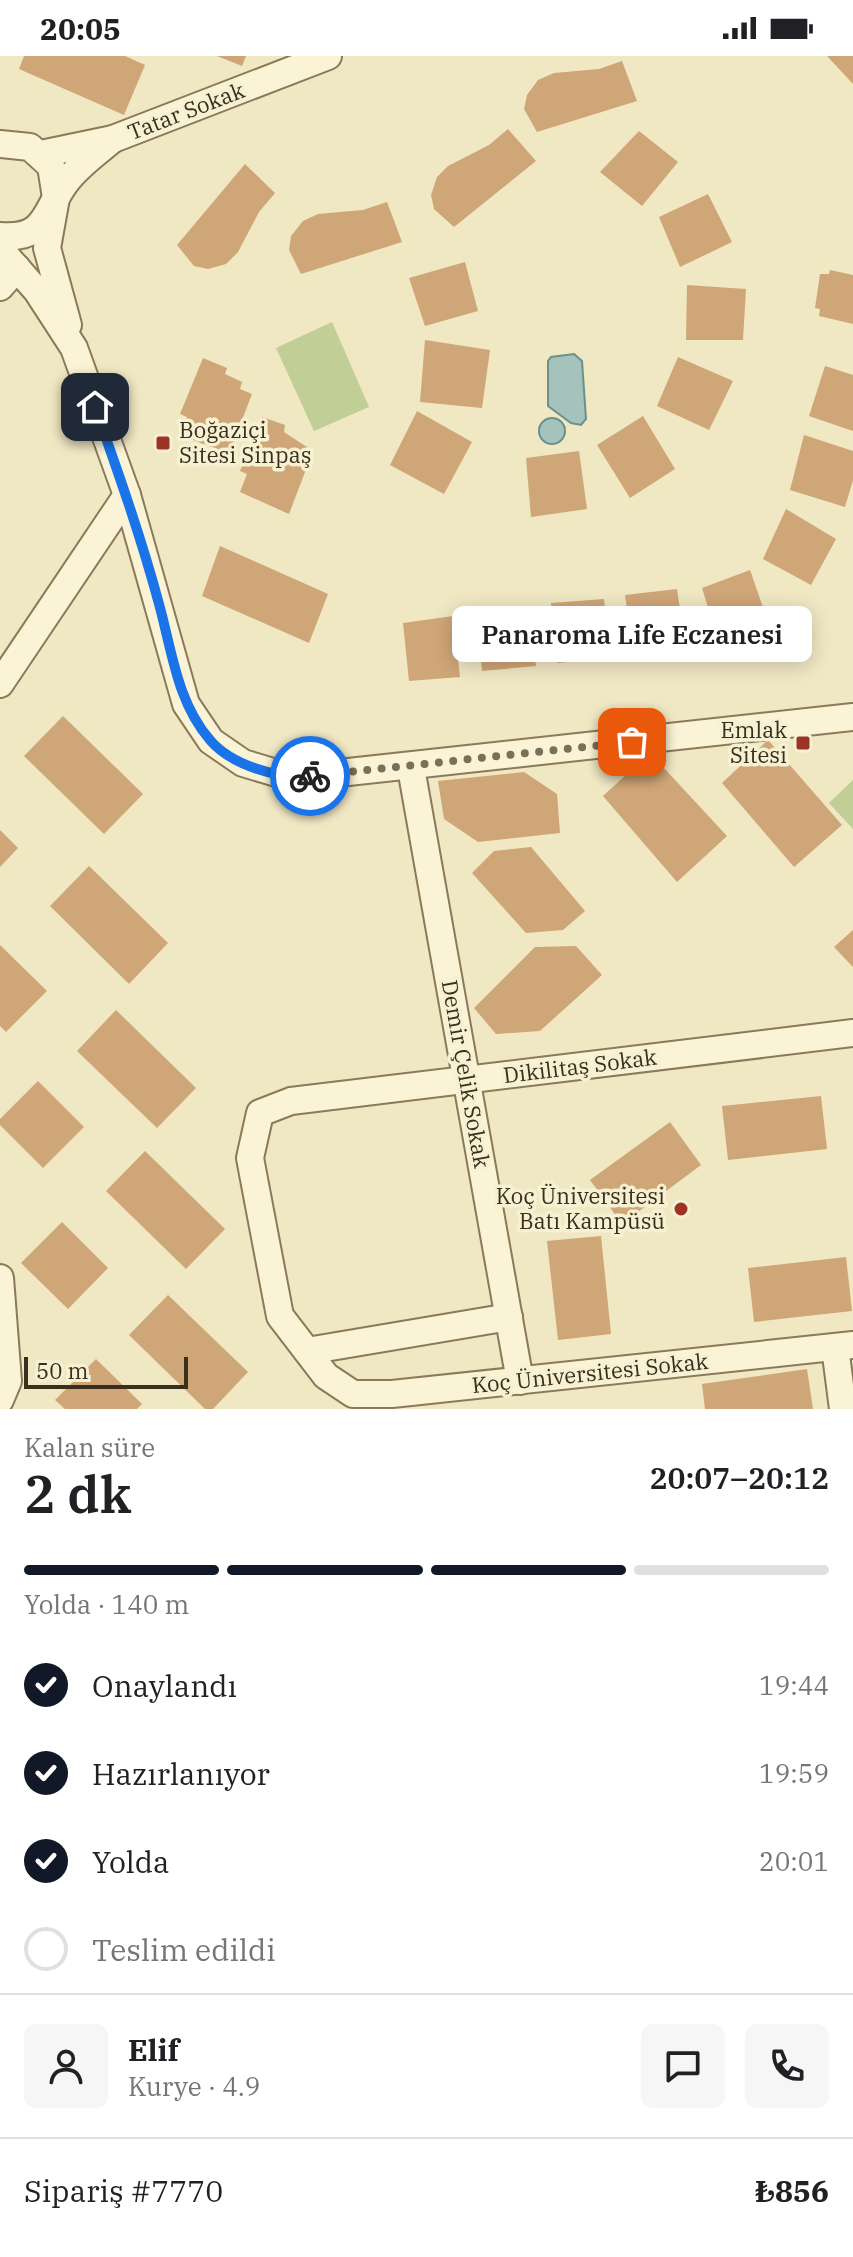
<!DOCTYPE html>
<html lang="tr">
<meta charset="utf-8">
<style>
:root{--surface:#fff;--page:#f6f6f6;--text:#202124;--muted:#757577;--line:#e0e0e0;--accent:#111827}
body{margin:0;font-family:"IBM Plex Serif",serif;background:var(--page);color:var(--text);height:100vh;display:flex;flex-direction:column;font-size:30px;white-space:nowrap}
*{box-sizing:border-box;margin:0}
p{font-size:26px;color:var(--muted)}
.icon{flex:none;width:44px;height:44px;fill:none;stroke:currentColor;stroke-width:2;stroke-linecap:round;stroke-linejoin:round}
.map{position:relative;height:1353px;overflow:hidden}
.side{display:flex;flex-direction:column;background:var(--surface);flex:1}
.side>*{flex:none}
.scale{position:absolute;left:24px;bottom:20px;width:164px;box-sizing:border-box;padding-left:8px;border:4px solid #3a2e1d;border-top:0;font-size:22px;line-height:28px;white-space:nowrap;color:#3a2e1d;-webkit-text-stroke:6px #f7f1d3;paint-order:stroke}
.pin{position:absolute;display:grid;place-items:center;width:68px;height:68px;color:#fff;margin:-34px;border-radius:16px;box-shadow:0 4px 12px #0006}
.courier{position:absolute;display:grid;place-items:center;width:80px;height:80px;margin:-40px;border:6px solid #1a73e8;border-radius:50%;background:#fff;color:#222;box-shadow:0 2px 10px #0007}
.bubble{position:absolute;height:56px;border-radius:12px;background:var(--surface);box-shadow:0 4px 20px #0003;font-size:26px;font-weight:600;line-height:56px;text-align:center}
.head em{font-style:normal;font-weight:600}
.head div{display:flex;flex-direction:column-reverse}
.head{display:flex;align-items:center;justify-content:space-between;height:136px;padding:0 24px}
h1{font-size:52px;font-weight:600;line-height:60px}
.bar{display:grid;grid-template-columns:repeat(4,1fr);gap:12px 8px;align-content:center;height:96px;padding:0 24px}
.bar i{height:10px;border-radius:6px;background:var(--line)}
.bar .on{background:var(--accent)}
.bar p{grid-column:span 4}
.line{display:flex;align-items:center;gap:20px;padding:0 24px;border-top:2px solid var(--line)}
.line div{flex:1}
.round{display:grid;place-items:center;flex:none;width:84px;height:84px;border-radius:12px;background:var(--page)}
ol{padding:0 24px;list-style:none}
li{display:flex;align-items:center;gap:24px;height:88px}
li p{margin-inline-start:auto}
li .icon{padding:8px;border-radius:50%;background:var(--accent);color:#fff;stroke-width:4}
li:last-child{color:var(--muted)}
li i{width:44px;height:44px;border:4px solid var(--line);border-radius:50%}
.status{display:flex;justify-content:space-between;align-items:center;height:56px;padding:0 40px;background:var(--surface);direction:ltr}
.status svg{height:22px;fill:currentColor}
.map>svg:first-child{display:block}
</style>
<div class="status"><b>20:05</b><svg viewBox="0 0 49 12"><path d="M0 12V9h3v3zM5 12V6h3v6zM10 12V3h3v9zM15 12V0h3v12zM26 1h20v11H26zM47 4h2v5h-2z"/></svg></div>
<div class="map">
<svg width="853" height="1353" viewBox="0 0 853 1353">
<rect width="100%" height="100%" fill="#f0e7c3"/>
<g fill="#c1ce96">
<path d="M332 266 369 351 314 375 276 292Z"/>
<path d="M853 724V773L829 747Z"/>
</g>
<g fill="#a5c2bd" stroke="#6b918c" stroke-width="2">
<path d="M574 298 582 305 586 363 581 369 571 367 548 350V305L551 301Z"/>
<circle cx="552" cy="375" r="13"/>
</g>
<g fill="#cfa677">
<path d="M24 0H125L145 9 124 59 19 13Z"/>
<path d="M217 0H246L242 10Z"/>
<path d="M827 0H853V28Z"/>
<path d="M622 5 637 45 537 76 524 53 527 39 538 24 554 17 599 13Z"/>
<path d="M508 73 536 105 454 171 434 153 431 139 437 121 448 110 489 89Z"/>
<path d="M639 75 678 106 642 150 600 116Z"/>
<path d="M245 108 275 137 259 156 238 196 226 208 208 213 194 210 177 189Z"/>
<path d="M708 138 732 186 680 211 659 161Z"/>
<path d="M387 146 402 186 301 218 289 194 291 180 303 165 318 158 363 154Z"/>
<path d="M465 206 478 255 425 270 409 222Z"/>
<path d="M830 214 853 219V268L819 260 820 253 815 252 820 218H829Z"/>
<path d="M687 229 746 233 743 284H686Z"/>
<path d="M425 284 490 294 482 352 420 346Z"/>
<path d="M678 301 733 325 709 374 657 350Z"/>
<path d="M203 302 227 312 225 318 242 326 240 333 252 338 229 398 178 378 187 361 180 358Z"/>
<path d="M825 310 853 319V375L809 360Z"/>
<path d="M417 355 472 386 444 438 390 409Z"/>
<path d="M643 360 675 413 630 442 597 389Z"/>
<path d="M262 361 285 369 284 376 313 395 289 458 240 436 247 418 240 415Z"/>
<path d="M804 379 853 395V424L845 451 790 434Z"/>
<path d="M579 395 587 453 531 461 526 402Z"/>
<path d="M786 453 836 483 811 529 763 503Z"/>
<path d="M220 490 328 538 309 587 202 540Z"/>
<path d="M750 514 770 571 720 591 702 532Z"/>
<path d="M677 533 686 593 633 598 625 539Z"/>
<path d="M604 543 611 600 558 607 551 547Z"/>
<path d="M529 553 536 610 482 615 477 556Z"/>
<path d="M453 560 460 621 409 625 403 567Z"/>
<path d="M63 660 143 738 104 778 24 700Z"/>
<path d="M768 684 842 769 794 811 722 727Z"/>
<path d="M650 697 727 780 677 826 603 740Z"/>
<path d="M524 716 557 738 560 777 478 786 444 763 438 725Z"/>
<path d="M0 774 18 792 0 811Z"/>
<path d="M531 791 585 855 563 874 526 877 472 817 494 795Z"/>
<path d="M89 810 168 887 129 928 50 850Z"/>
<path d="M853 874V911L834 891Z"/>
<path d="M0 889 47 935 6 976 0 970Z"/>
<path d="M576 890 602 919 540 975 496 978 474 952 535 891Z"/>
<path d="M116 954 196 1032 157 1072 77 995Z"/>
<path d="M38 1025 84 1071 43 1112 0 1069V1063Z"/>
<path d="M821 1040 827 1093 728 1104 722 1050Z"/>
<path d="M670 1066 701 1109 622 1168 590 1124Z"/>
<path d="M145 1095 225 1173 186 1213 106 1135Z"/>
<path d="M62 1166 108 1212 68 1253 21 1207Z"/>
<path d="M601 1180 611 1278 558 1284 547 1185Z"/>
<path d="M846 1201 852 1255 754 1266 748 1212Z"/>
<path d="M168 1239 248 1316 213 1353H205L129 1279Z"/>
<path d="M96 1303 142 1348 137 1353H65L55 1344Z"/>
<path d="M807 1313 813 1353H705L702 1328Z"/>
</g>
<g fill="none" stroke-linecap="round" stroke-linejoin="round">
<defs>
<g id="street">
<path d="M0 88 30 91 51 110 56 142 47 192 68 269"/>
<path d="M41 98 113 83 328 0"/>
<path d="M0 180C48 184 44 154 67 125 79 109 98 96 113 83"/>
<path d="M0 193 37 235 74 292 127 439 186 648 211 685 243 707 293 722 853 661"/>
<path d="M0 231 17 212"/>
<path d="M0 628 127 439"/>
<path d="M411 712 520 1325"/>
<path d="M853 977 291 1045 260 1057 250 1102 280 1260 326 1320 353 1338H392L853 1289"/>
<path d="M0 1222 8 1325 0 1344"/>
<path d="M835 1291 843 1353"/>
<path d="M307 1295 509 1261"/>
</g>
</defs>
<use href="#street" stroke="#8b7959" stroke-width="30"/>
<use href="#street" stroke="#faf3d6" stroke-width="26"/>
</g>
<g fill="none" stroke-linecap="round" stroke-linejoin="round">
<path stroke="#7a6f57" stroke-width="8" stroke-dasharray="0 14.4" d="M310 720 632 686"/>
<path stroke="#1a73e8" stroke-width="10" d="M95 351C118 416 141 481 159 548 172 595 177 646 210 684 231 709 278 723 310 720"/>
</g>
<g fill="#9c3326" stroke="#f7f1d3" stroke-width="3">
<rect x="155" y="379" width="16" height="16" rx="4"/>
<rect x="795" y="679" width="16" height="16" rx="4"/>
<circle cx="681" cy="1153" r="8"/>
</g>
<g text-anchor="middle" stroke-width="7" stroke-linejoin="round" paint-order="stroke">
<g font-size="22" fill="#3a2e1d" stroke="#f7f1d3">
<text transform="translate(186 55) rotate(-21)" y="8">Tatar Sokak</text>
<text transform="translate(580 1010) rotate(-7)" y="8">Dikilitaş Sokak</text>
<text transform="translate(466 1018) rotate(80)" y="8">Demir Çelik Sokak</text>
<text transform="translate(590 1317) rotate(-6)" y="8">Koç Üniversitesi Sokak</text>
</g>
<g font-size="22" fill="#3a2e1d" stroke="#f7f1d3" text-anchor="end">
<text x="179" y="382" text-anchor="start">Boğaziçi<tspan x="179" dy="25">Sitesi Sinpaş</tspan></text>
<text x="787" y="682">Emlak<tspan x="787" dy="25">Sitesi</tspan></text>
<text x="665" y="1148">Koç Üniversitesi<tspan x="665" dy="25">Batı Kampüsü</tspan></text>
</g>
</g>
</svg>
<div class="scale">50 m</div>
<div class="pin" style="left:632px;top:686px;background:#ea580c"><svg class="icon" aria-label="bag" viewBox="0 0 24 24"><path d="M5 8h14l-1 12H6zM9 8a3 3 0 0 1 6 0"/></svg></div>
<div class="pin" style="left:95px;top:351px;background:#1f2937"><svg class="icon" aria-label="home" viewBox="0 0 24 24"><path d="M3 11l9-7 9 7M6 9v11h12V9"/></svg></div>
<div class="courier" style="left:310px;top:720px"><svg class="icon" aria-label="bike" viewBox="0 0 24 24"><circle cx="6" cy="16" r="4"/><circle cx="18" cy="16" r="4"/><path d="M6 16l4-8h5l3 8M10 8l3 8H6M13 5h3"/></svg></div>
<div class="bubble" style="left:452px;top:550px;width:360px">Panaroma Life Eczanesi</div>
</div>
<section class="side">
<div class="head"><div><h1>2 dk</h1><p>Kalan süre</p></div><em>20:07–20:12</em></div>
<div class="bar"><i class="on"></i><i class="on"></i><i class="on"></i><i></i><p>Yolda · 140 m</p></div>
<ol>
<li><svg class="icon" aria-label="check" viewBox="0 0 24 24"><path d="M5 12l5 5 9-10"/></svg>Onaylandı<p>19:44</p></li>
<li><svg class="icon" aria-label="check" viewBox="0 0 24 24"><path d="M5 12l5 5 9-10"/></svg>Hazırlanıyor<p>19:59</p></li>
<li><svg class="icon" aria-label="check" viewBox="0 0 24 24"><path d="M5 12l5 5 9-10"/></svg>Yolda<p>20:01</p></li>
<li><i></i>Teslim edildi</li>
</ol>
<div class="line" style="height:144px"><a class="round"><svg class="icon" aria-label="person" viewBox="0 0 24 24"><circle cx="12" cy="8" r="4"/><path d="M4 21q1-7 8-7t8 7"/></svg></a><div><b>Elif</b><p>Kurye · 4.9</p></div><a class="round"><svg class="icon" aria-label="chat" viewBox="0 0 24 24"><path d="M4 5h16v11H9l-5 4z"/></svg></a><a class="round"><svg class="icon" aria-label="phone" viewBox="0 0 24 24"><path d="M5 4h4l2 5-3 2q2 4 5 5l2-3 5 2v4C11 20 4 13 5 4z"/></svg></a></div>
<div class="line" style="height:104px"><div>Sipariş #7770</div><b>₺856</b></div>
</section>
